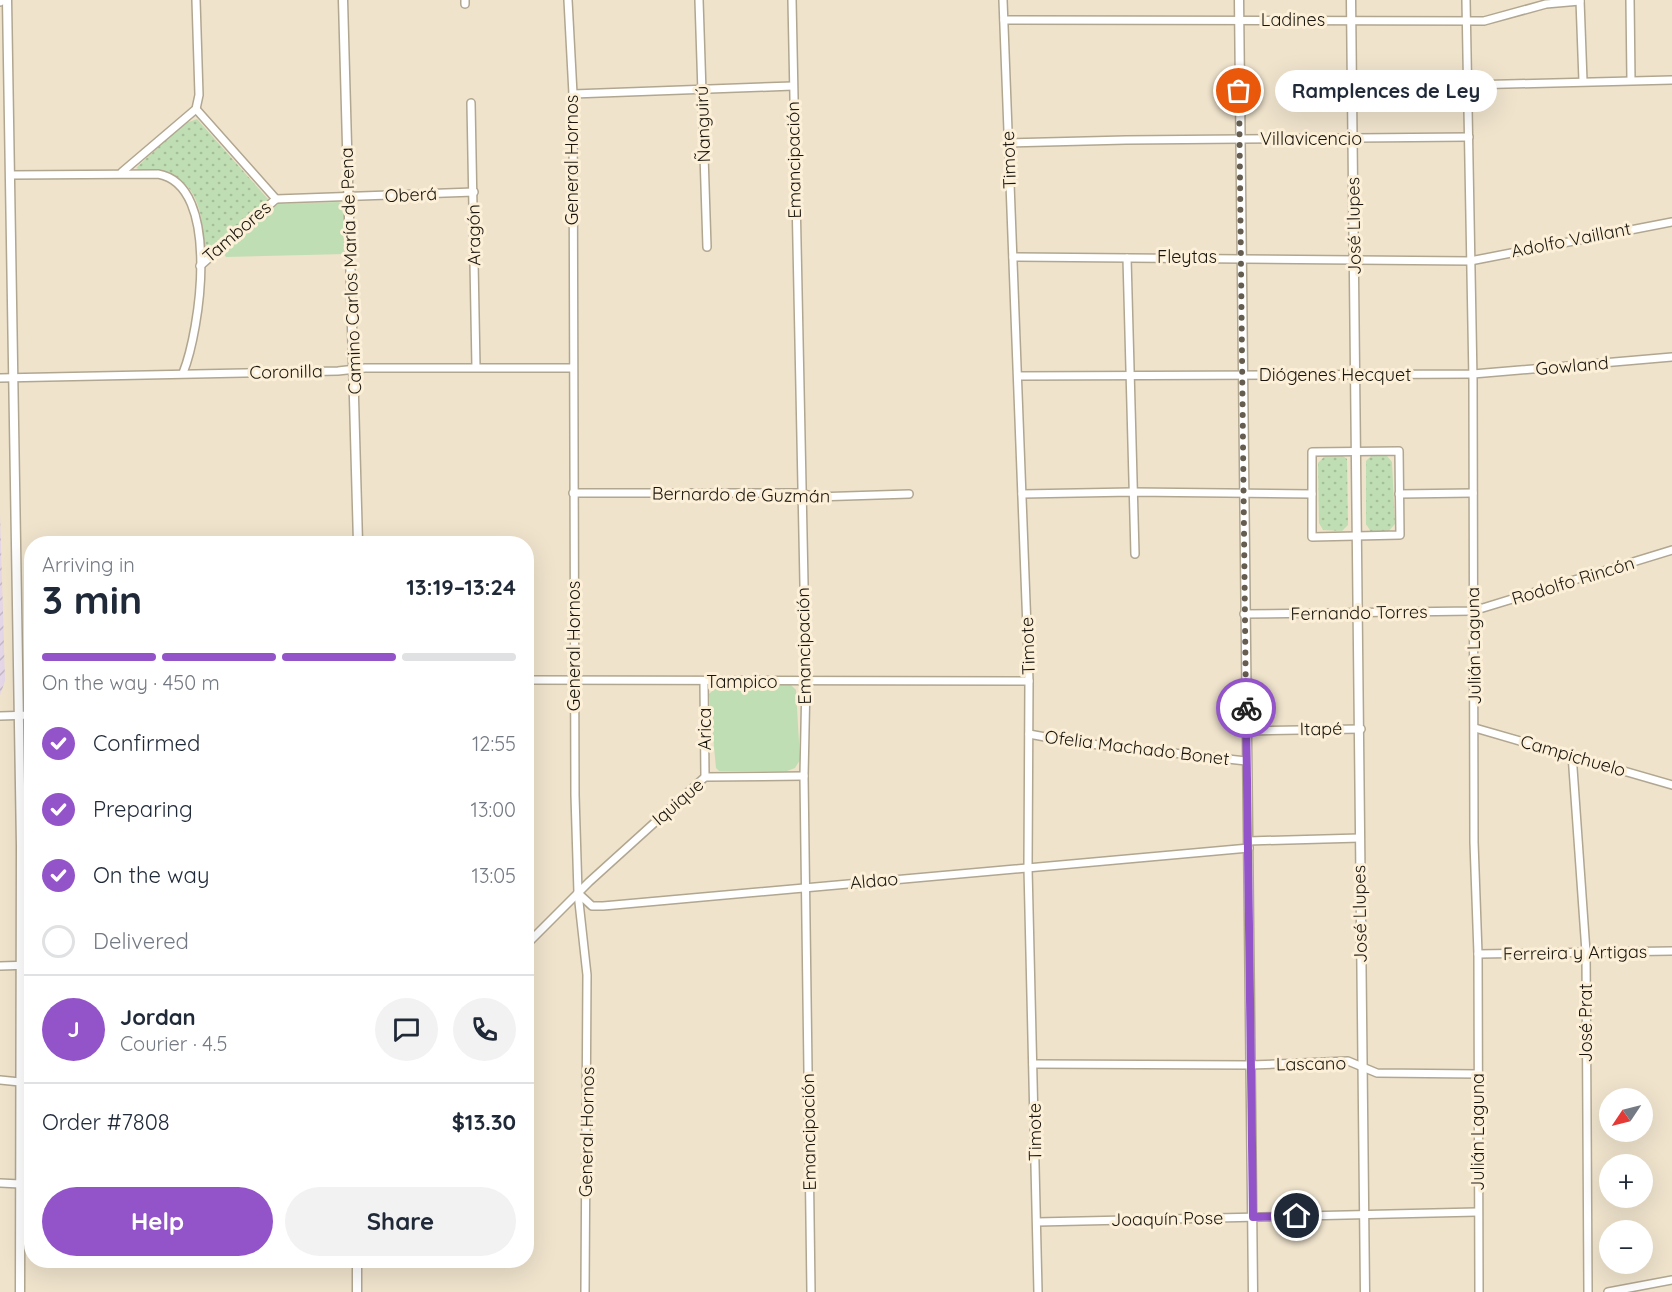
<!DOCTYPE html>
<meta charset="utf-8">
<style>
:root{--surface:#fff;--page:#f2f2f3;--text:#1f2937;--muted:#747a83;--line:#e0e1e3;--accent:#9354ca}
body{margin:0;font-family:Quicksand,sans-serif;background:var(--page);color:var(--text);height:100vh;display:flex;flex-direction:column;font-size:22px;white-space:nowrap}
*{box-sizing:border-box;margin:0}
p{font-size:20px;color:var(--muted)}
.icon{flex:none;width:33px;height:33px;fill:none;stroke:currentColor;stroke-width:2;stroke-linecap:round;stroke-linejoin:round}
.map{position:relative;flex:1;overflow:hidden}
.sheet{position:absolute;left:24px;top:536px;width:510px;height:732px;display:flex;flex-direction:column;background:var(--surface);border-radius:24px;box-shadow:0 6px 24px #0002}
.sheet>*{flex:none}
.needle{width:39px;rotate:235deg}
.controls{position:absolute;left:1599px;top:1088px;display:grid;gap:12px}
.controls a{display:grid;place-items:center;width:54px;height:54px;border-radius:50%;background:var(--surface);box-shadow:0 6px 24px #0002;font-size:30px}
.pin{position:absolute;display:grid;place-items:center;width:51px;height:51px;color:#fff;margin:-26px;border:3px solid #fff;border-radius:50%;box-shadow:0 2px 6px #0007}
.courier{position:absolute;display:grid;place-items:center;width:60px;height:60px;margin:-30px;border:4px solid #9354ca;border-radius:50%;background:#fff;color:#222;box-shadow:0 2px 8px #0007}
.bubble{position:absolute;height:42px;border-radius:21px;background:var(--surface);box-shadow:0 6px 24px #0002;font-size:20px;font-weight:800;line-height:42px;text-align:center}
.head em{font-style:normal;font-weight:800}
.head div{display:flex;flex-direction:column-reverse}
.head{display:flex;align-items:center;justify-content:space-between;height:102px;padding:0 18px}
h1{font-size:39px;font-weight:800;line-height:45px}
.bar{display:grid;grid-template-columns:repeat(4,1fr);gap:9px 6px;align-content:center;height:72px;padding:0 18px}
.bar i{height:8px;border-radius:4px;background:var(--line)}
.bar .selected{background:var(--accent)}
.bar p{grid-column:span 4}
.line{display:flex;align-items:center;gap:15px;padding:0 18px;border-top:2px solid var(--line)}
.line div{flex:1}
.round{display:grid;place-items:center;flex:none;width:63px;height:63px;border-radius:32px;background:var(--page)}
ol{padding:0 18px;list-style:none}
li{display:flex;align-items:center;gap:18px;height:66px}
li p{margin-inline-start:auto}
li .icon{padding:6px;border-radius:50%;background:var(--accent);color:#fff;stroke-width:4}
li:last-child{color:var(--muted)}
li i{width:33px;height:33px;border:3px solid var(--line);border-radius:50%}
.cta{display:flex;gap:12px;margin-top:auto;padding:12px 18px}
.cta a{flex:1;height:69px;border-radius:36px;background:var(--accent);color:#fff;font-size:24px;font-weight:800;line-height:69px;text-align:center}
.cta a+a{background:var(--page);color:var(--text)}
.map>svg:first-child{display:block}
</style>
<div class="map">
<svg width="1672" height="1292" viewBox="0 0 1672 1292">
<defs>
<pattern id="industrial-furrows" width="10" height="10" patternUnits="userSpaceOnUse" patternTransform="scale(1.5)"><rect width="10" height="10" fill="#e4d5e7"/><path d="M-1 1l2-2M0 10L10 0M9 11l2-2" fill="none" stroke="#c3b6c5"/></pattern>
<pattern id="park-dots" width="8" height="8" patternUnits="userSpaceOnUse" patternTransform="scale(1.5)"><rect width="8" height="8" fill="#c0deb3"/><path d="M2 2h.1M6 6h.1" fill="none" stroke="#a4be99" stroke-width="1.8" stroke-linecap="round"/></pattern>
</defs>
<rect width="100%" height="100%" fill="#efe3cc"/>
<path fill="url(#industrial-furrows)" d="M0 512 5 681 0 695Z"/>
<g fill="#c0deb3">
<path d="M338 202 345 204 346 254 226 257 222 251 278 204Z"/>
<path d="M719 685H791L796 690 800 760 795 768 787 771H719L716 768 709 694Z"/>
</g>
<g fill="url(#park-dots)">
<path d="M197 119 268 199C266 214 221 243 208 254L204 250C204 220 199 181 164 172 155 170 144 172 136 168L183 124Z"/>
<path d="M1325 456H1343L1347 459 1348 525 1342 531 1323 530 1319 523 1318 463Z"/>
<path d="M1371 456H1387L1392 462 1395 524 1387 533 1371 532 1366 524V461Z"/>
</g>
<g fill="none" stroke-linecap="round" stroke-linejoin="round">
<defs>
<g id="minor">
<path d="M465 0V4"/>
<path d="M568 0 573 94 575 795 578 893 587 975 585 1292"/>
<path d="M699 0 707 247"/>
<path d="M792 0 806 681 804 776 811 1292"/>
<path d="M1003 0 1029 681 1028 868 1038 1292"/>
<path d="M1466 0 1473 380 1474 842 1478 954 1479 1292"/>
<path d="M1580 0 1583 81"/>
<path d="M1630 0 1631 80"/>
<path d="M1004 20 1484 21 1546 4 1580 1"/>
<path d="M1468 85 1672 80"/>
<path d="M573 94 793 86"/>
<path d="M471 103 476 367"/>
<path d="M196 109 276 199 474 192"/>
<path d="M1009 143 1126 140 1469 137"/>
<path d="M122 172 196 109 199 95 196 0"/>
<path d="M10 175 158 174C222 185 200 331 183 373"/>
<path d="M1013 257 1470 261 1672 222"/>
<path d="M1127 258 1135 554"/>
<path d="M200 266 276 199"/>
<path d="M1018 376 1473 374 1672 357"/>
<path d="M0 378 338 371 365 368H572"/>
<path d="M1399 451 1400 535 1312 537V452Z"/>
<path d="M573 493H801L815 497 909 494"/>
<path d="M1022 494 1132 492 1312 494"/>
<path d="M1399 494 1473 493"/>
<path d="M1244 614 1473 611 1672 550"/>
<path d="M526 680 1029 681"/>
<path d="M704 682 705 777"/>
<path d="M0 716 32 715"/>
<path d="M1475 728 1672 785"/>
<path d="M1246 731 1361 729"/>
<path d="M1029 734 1072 742 1246 761"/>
<path d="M1572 754 1586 952 1588 1292"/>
<path d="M1248 841 1360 838"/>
<path d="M578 893 592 906H603L1249 848"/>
<path d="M526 945 589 882 705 777 804 776"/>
<path d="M1478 954 1672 951"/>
<path d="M0 966 32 965"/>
<path d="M1033 1064 1251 1065 1348 1061 1377 1073 1478 1074"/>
<path d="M0 1080 20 1082"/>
<path d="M0 1183 20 1184"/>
<path d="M1037 1222 1477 1212"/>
<path d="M1608 1292 1672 1280"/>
</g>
<g id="tertiary">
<path d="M7 0 21 846 20 1292"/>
<path d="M343 0 358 543"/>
<path d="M1239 0 1253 1292"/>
<path d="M1351 0 1365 1292"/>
<path d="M357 1292V1260"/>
</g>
<path id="secondary" d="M0 1 1 0"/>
</defs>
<use href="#minor" stroke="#b1a690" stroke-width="10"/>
<use href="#tertiary" stroke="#b1a690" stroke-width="11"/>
<use href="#secondary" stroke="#b1a690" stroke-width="12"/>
<use href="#minor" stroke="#fff" stroke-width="7"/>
<use href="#tertiary" stroke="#fff" stroke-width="8"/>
<use href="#secondary" stroke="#fff" stroke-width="9"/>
</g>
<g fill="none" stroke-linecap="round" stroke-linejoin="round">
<path stroke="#655e50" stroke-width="6" stroke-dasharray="0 10.8" d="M1239 91 1246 708"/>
<path stroke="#9354ca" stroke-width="8" d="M1246 708 1253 1217 1297 1216"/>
</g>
<g text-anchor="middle" stroke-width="6" stroke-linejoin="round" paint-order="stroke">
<g font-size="18" fill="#1a160d" stroke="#fdf0d9">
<text x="1293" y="26">Ladines</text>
<text transform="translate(703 124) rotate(-92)" y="6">Ñanguirú</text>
<text x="1311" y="145">Villavicencio</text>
<text transform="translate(572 160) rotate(-90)" y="6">General Hornos</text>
<text transform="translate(794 160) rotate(-91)" y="6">Emancipación</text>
<text transform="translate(1009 160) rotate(-92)" y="6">Timote</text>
<text transform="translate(411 195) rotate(-3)" y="6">Oberá</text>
<text transform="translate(1354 226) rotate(-91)" y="6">José Llupes</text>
<text transform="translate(237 232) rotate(-41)" y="6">Tambores</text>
<text transform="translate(474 235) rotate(-91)" y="6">Aragón</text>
<text transform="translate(1571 240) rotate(-11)" y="6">Adolfo Vaillant</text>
<text x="1187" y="263">Fleytas</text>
<text transform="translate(351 271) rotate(-92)" y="6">Camino Carlos María de Pena</text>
<text transform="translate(1572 366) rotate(-5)" y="6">Gowland</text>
<text transform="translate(286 372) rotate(-1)" y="6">Coronilla</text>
<text x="1335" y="381">Diógenes Hecquet</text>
<text transform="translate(741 495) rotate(1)" y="6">Bernardo de Guzmán</text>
<text transform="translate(1573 581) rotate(-17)" y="6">Rodolfo Rincón</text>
<text transform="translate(1359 613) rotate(-1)" y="6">Fernando Torres</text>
<text transform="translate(574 646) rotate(-90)" y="6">General Hornos</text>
<text transform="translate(804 646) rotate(-91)" y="6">Emancipación</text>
<text transform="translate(1028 646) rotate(-92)" y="6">Timote</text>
<text transform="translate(1474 646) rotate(-91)" y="6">Julián Laguna</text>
<text x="742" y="688">Tampico</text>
<text transform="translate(705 729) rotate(-90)" y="6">Arica</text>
<text transform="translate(1321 729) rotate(-1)" y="6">Itapé</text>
<text transform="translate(1137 748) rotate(7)" y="6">Ofelia Machado Bonet</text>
<text transform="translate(1573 756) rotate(16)" y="6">Campichuelo</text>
<text transform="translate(678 802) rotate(-41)" y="6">Iquique</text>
<text transform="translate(874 881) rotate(-5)" y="6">Aldao</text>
<text transform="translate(1360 914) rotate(-91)" y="6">José Llupes</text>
<text transform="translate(1575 953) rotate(-1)" y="6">Ferreira y Artigas</text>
<text transform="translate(1586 1023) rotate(-90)" y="6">José Prat</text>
<text transform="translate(1311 1064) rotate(-1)" y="6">Lascano</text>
<text transform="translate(587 1132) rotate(-89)" y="6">General Hornos</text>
<text transform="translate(809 1132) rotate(-91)" y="6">Emancipación</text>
<text transform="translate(1035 1132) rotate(-91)" y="6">Timote</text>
<text transform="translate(1478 1132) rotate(-90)" y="6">Julián Laguna</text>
<text transform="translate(1167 1219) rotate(-1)" y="6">Joaquín Pose</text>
</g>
</g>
</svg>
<div class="controls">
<a><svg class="needle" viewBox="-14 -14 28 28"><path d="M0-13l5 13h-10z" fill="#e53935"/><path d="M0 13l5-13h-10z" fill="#747a83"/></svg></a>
<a>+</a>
<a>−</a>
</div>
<div class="pin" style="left:1239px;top:91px;background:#ea580c"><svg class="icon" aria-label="bag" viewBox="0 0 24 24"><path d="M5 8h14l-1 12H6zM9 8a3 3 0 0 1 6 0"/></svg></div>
<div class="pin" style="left:1297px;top:1216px;background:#1f2937"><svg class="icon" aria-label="home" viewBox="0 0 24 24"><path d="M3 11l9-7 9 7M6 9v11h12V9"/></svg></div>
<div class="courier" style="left:1246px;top:708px"><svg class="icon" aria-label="bike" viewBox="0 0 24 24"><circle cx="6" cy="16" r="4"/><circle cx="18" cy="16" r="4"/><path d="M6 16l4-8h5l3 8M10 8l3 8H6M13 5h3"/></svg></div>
<div class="bubble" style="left:1275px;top:70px;width:222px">Ramplences de Ley</div>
<section class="sheet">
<div class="head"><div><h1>3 min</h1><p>Arriving in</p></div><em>13:19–13:24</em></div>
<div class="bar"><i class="selected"></i><i class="selected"></i><i class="selected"></i><i></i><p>On the way · 450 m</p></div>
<ol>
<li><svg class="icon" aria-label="check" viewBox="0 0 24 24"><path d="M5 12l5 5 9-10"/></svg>Confirmed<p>12:55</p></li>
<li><svg class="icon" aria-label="check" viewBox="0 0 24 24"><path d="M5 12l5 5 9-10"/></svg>Preparing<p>13:00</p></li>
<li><svg class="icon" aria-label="check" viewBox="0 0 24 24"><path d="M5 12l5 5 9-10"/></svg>On the way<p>13:05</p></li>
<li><i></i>Delivered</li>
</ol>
<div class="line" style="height:108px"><b class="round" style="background:var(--accent);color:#fff">J</b><div><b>Jordan</b><p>Courier · 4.5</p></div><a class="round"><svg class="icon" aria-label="chat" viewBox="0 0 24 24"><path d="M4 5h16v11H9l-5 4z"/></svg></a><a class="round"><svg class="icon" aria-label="phone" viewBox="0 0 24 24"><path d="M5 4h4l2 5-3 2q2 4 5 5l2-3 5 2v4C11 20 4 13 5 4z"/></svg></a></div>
<div class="line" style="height:78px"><div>Order #7808</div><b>$13.30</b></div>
<div class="cta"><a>Help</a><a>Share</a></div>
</section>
</div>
